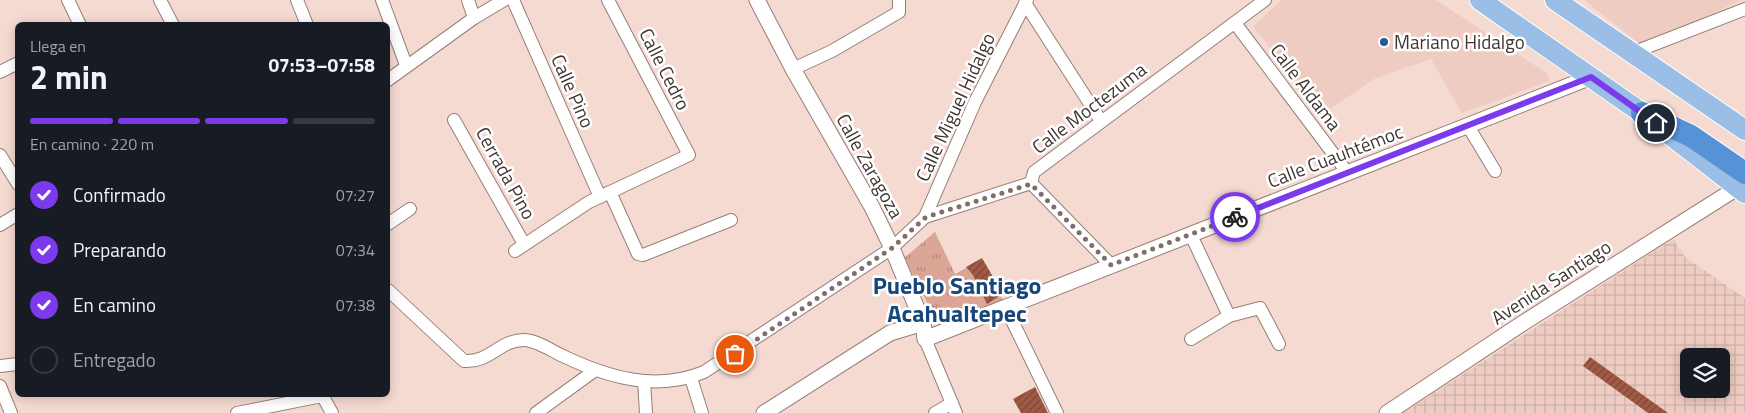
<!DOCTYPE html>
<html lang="es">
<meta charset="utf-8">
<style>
:root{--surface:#171b24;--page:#20242c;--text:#f1f3f6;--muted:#9ea1a6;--line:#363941;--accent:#7c3aed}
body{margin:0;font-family:"Titillium Web",sans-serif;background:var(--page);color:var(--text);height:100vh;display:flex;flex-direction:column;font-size:19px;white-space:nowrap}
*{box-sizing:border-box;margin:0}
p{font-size:16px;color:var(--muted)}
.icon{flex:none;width:28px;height:28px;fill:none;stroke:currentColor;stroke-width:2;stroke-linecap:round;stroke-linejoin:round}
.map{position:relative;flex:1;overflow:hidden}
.details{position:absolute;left:15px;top:22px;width:375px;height:375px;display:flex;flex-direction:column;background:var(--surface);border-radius:8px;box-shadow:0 2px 12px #0003}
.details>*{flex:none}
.buttons{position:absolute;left:1680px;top:348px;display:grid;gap:10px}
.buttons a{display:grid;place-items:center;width:50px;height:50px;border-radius:8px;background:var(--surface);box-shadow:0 2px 12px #0003;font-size:25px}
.pin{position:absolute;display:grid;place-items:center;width:42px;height:42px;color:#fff;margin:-21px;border:2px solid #fff;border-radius:50%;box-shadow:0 1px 5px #0007}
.courier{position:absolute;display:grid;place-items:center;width:50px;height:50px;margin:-25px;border:4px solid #7c3aed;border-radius:50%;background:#fff;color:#222;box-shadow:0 1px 6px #0007}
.summary em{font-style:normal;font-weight:700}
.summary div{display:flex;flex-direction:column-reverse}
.summary{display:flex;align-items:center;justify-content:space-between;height:85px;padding:0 15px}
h1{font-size:32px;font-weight:700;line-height:38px}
.bar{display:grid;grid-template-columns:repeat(4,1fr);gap:8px 5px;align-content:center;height:60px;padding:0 15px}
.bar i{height:6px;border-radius:4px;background:var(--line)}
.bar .active{background:var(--accent)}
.bar p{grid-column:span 4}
ol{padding:0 15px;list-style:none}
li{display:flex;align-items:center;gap:15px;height:55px}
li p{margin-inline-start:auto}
li .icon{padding:5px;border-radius:50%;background:var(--accent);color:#fff;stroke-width:4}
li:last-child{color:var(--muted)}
li i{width:28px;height:28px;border:2px solid var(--line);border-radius:50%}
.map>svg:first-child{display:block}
</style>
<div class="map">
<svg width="1745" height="413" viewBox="0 0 1745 413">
<defs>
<pattern id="industrial-grid" width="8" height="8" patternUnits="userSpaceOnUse" patternTransform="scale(1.25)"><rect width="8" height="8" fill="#eeccc2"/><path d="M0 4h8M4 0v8" fill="none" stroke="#cdb0a7"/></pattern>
<pattern id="park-tufts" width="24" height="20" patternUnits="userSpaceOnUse" patternTransform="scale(1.25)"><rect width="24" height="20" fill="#dba696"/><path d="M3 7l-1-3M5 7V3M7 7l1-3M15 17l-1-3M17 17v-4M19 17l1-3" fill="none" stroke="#b3887b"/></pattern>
<pattern id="building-hatch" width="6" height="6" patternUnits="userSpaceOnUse" patternTransform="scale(1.25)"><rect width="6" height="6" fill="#a05945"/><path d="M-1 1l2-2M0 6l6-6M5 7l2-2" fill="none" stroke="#7d4738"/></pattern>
</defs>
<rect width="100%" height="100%" fill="#f5dad2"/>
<g fill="#eeccc2">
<path d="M1282 0H1436L1548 74 1549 81 1462 113 1431 59 1374 79 1323 114 1253 26Z"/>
<path d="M1584 0H1741L1643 46Z"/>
</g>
<path fill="url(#industrial-grid)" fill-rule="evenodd" d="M1673 239 1685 257 1745 298V413H1403ZM1689 356H1721V389H1689Z"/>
<path fill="url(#park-tufts)" d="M935 232 955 274 982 259 1004 302 939 326 904 258Z"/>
<g fill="url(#building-hatch)">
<path d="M982 258 1003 294 987 304 973 275 966 267Z"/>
<path d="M1590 357 1668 413H1648L1583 366Z"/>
<path d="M1035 387 1048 413H1021L1013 399Z"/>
</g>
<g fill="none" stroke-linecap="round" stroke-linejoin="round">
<defs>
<g id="minor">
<path d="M68 0 80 25"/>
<path d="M160 0 173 25"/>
<path d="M297 0 307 25"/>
<path d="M382 0 406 65"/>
<path d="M468 0 474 18"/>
<path d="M513 0 600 197"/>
<path d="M1025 3 1101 121"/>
<path d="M1235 23 1347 172"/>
<path d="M1632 53 1745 9"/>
<path d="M793 69 832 51 899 12V0"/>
<path d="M0 72 18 63"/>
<path d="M388 80 474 18 504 0"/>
<path d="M454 120 524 244"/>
<path d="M1468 126 1495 171"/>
<path d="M0 155 18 184"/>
<path d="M1031 183 1111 265"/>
<path d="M610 192 638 254 643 255 731 220"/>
<path d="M925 217 1031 183 1034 172 1265 0"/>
<path d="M388 224 410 209"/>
<path d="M0 225 18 214"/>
<path d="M1191 235 1229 316"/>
<path d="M515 251 589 202 689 155 608 0"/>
<path d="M388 290 464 361C490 363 499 340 524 340 536 340 552 351 563 356 607 377 656 392 704 372L892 248 925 217 975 102 1027 0"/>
<path d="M1006 308 1057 413"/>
<path d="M925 339 956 413"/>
<path d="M1191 339 1229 316 1260 308 1279 344"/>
<path d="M0 366 18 364"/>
<path d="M691 378 702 413"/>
<path d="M644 381 646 413"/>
<path d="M0 386 11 413"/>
<path d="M322 395 332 413"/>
<path d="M237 413 322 396"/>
<path d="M536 413 594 371"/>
<path d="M935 413 952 403"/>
</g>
<g id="tertiary">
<path d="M757 0 793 69 872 207 892 248 923 323 925 339 1591 77"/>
<path d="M764 413 890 333 923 323"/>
<path d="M1387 413 1523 323 1737 188"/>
</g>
<g id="primary">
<path d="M1480 0 1642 113 1745 193"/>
<path d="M1555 0 1745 130"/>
</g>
<path id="motorway" d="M1642 113 1691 136 1745 173"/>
</defs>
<use href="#minor" stroke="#967e77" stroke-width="14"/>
<use href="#tertiary" stroke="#967e77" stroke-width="17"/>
<use href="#primary" stroke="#fff" stroke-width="22"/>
<use href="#motorway" stroke="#fff" stroke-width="24"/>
<use href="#minor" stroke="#fff" stroke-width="12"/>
<use href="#tertiary" stroke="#fff" stroke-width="15"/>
<use href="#primary" stroke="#9abee6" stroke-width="20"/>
<use href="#motorway" stroke="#5692d6" stroke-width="22"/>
</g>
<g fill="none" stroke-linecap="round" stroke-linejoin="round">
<path stroke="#7f6f6b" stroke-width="5" stroke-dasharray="0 9" d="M735 354 892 248 926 217 1031 184 1111 265 1235 217"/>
<path stroke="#7c3aed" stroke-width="6" d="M1235 217 1591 77 1656 123"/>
</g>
<circle fill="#265a93" stroke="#fff" stroke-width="2" cx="1384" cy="42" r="5"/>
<g text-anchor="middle" stroke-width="5" stroke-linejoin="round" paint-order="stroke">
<g font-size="19" fill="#403633" stroke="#fff" text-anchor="start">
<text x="1394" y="49">Mariano Hidalgo</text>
</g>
<g font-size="19" fill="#403633" stroke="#fff">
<text transform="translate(665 69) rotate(63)" y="7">Calle Cedro</text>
<text transform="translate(1306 87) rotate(53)" y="7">Calle Aldama</text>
<text transform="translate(573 91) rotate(66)" y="7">Calle Pino</text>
<text transform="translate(955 107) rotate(-65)" y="7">Calle Miguel Hidalgo</text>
<text transform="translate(1089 108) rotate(-37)" y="7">Calle Moctezuma</text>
<text transform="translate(1335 156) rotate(-21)" y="7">Calle Cuauhtémoc</text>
<text transform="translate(870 166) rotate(61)" y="7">Calle Zaragoza</text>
<text transform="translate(506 173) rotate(61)" y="7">Cerrada Pino</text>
<text transform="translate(1551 282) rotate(-33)" y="7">Avenida Santiago</text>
</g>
<g font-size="24" font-weight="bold" fill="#17477a" stroke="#fff">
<text x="957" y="294">Pueblo Santiago<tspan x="957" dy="28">Acahualtepec</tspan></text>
</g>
</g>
</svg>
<div class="buttons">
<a><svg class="icon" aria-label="layers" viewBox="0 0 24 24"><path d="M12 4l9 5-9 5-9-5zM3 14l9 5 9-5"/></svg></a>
</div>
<div class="pin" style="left:735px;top:354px;background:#ea580c"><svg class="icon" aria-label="bag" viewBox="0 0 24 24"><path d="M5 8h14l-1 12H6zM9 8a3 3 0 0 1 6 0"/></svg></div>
<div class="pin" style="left:1656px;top:123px;background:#1f2937"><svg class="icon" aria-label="home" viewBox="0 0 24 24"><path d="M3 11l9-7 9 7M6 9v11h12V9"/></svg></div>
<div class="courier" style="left:1235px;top:217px"><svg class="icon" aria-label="bike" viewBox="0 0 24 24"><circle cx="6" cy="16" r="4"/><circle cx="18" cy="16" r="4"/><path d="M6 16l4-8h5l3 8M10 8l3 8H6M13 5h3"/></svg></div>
<section class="details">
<div class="summary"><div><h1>2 min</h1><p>Llega en</p></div><em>07:53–07:58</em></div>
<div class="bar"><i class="active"></i><i class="active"></i><i class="active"></i><i></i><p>En camino · 220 m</p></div>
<ol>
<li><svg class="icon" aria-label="check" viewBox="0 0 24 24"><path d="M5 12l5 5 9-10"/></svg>Confirmado<p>07:27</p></li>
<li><svg class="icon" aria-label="check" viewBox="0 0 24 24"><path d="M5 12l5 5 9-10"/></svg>Preparando<p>07:34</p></li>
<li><svg class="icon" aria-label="check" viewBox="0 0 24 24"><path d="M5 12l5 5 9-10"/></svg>En camino<p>07:38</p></li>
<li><i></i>Entregado</li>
</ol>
</section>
</div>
